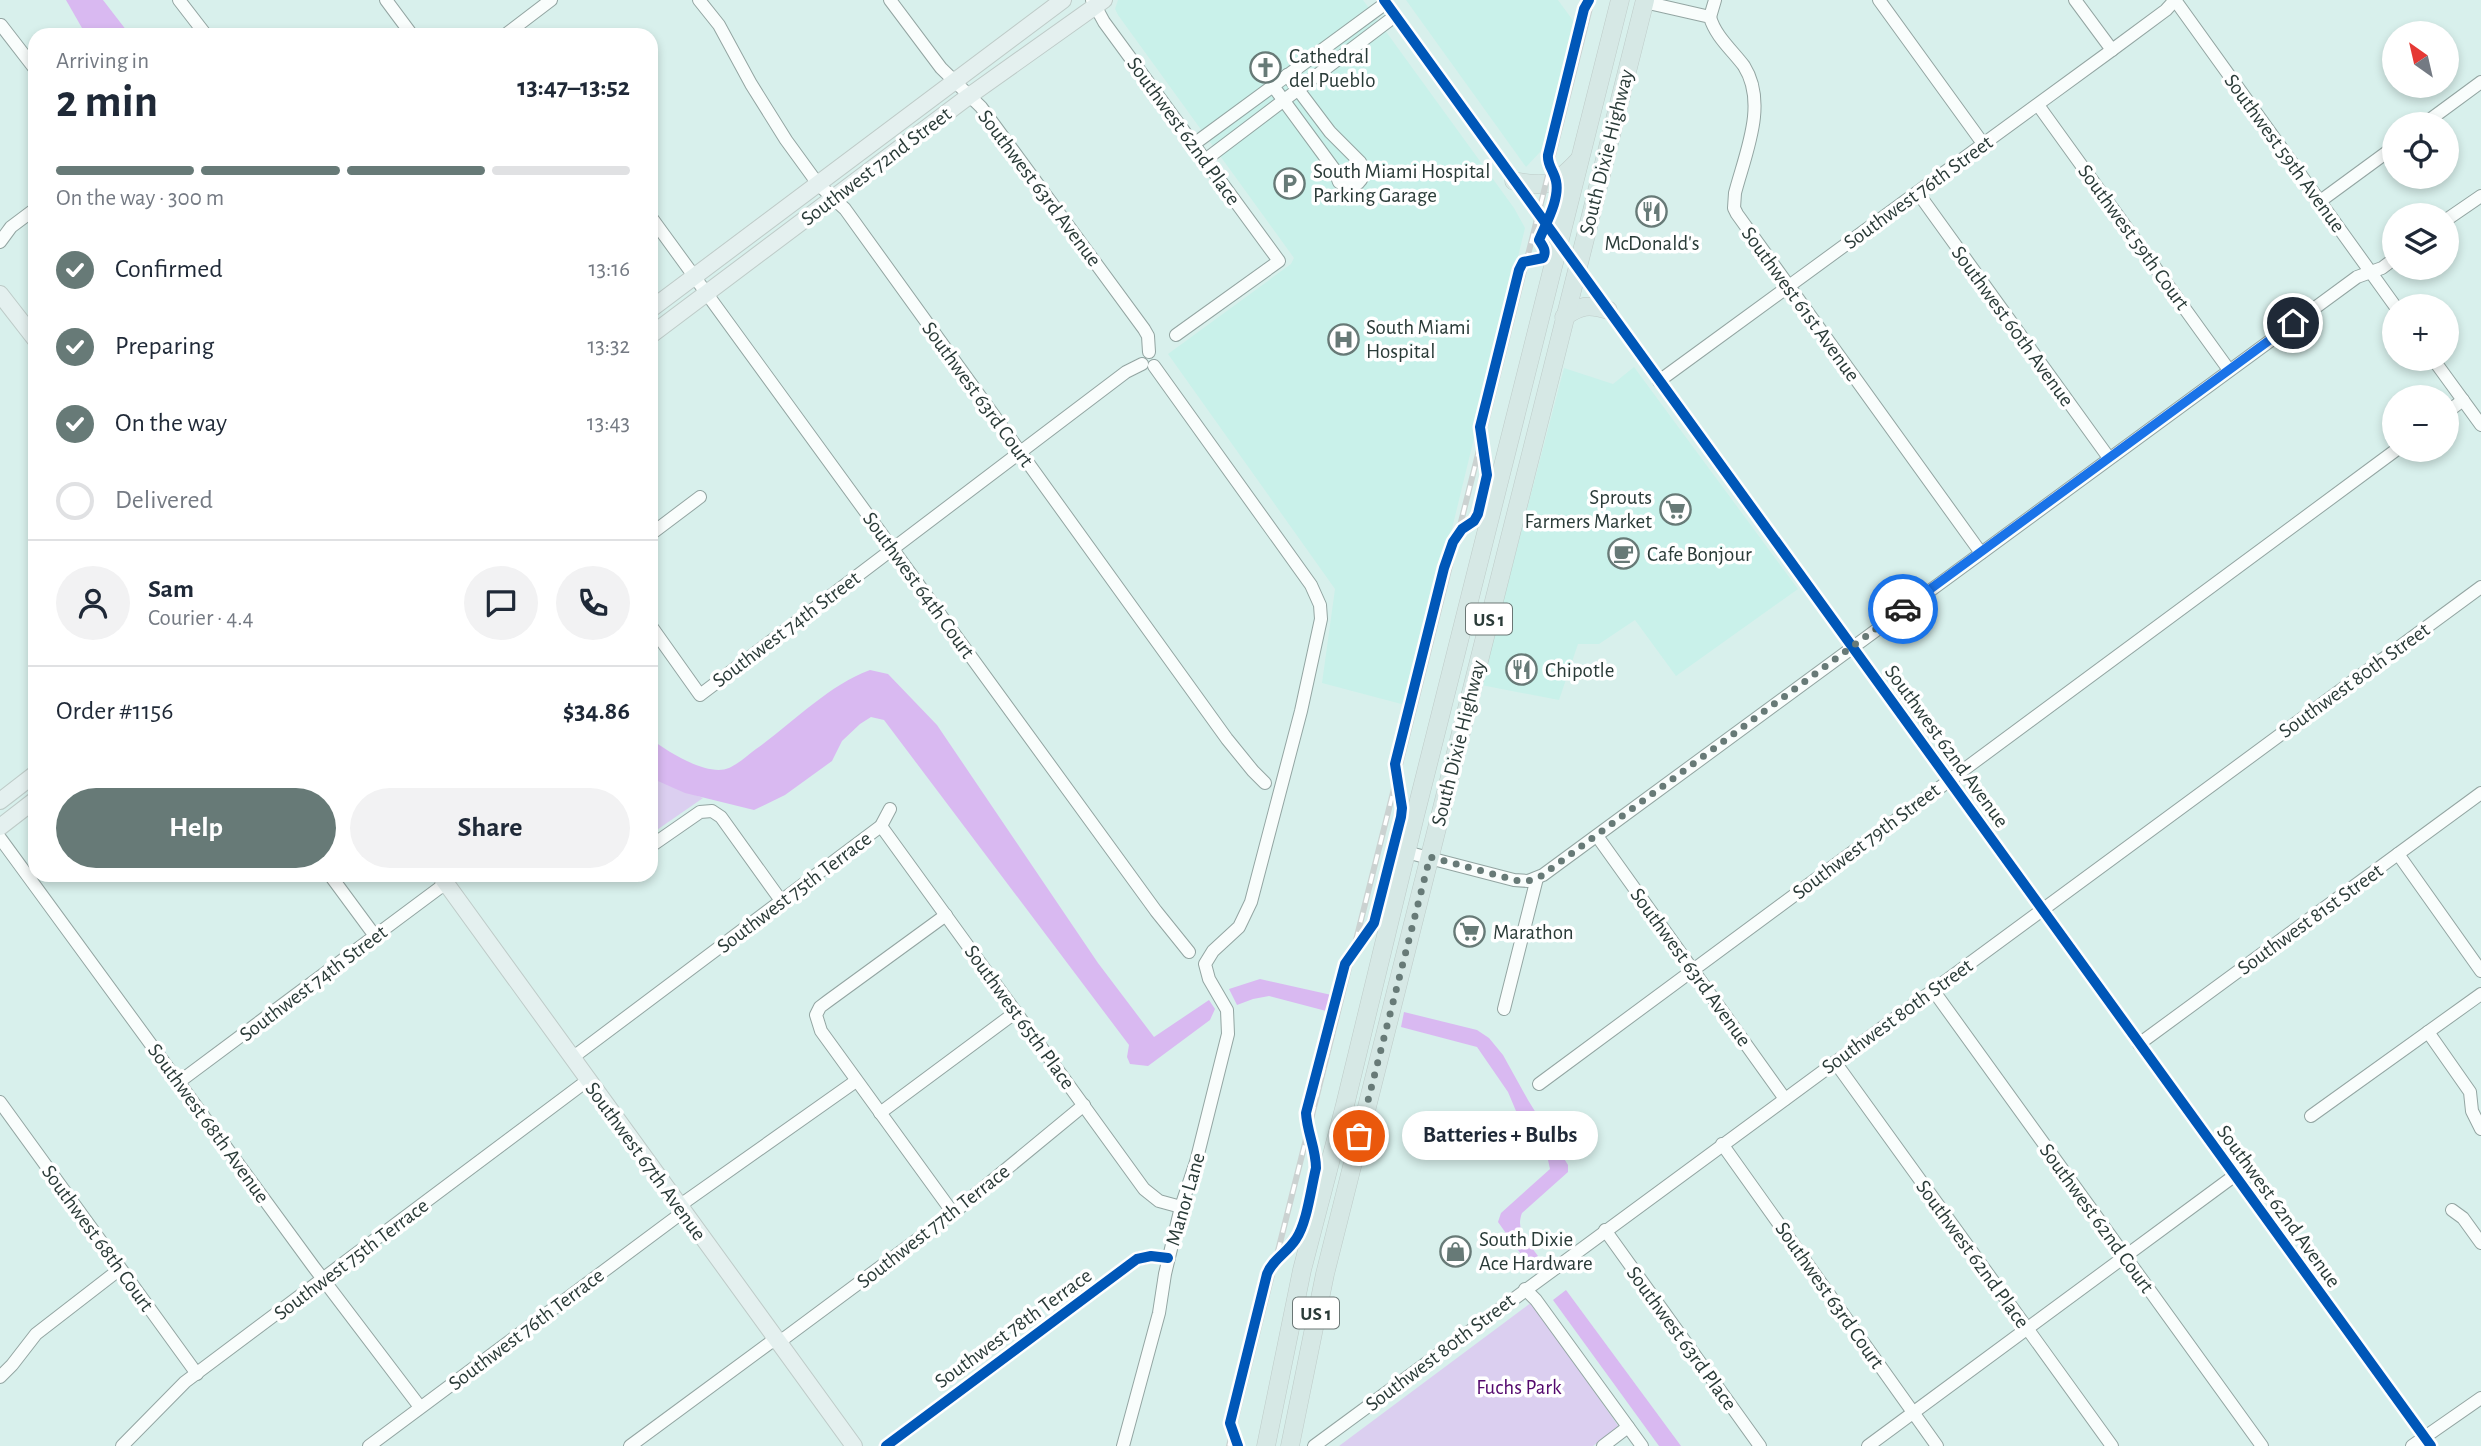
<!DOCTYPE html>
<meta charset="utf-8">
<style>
:root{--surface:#fff;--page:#f2f2f3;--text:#1f2937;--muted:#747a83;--line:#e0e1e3;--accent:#677a77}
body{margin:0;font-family:"Alegreya Sans",sans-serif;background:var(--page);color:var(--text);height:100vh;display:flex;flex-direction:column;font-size:26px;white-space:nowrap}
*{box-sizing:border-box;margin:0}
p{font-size:23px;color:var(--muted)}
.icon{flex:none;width:38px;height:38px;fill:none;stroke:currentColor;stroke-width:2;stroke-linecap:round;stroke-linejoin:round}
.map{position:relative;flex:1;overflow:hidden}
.sheet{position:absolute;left:28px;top:28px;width:630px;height:854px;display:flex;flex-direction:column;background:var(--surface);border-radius:21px;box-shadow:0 4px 10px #0003}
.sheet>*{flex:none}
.needle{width:46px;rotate:326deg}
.fabs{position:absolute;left:2382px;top:21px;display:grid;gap:14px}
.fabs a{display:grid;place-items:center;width:77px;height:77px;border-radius:50%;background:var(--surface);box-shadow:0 4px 10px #0003;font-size:35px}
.pin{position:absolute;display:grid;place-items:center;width:60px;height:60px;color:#fff;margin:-30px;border:4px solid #fff;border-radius:50%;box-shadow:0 2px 7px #0007}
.courier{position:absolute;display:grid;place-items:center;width:70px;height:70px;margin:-35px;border:5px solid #1a73e8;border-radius:50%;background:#fff;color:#222;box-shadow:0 2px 9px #0007}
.bubble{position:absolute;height:49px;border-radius:24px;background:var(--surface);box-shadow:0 4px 10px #0003;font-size:23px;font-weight:700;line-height:49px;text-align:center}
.overview em{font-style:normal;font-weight:700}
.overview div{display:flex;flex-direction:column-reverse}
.overview{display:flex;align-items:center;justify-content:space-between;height:119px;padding:0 28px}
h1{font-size:46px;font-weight:700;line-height:52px}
.bar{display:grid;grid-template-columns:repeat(4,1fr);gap:10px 7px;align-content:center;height:84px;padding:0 28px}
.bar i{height:9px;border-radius:5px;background:var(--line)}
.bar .current{background:var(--accent)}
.bar p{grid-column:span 4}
.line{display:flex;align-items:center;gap:18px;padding:0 28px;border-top:2px solid var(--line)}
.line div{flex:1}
.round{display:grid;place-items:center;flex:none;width:74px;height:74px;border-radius:37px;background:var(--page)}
ol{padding:0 28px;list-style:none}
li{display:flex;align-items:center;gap:21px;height:77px}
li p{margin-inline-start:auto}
li .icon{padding:7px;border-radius:50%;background:var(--accent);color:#fff;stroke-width:4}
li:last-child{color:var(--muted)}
li i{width:38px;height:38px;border:4px solid var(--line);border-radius:50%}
.primary-button{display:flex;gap:14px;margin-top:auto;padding:14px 28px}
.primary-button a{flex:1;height:80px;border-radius:42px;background:var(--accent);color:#fff;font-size:28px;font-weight:700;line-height:80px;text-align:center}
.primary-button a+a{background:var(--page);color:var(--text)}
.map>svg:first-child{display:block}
</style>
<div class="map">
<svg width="2481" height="1446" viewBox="0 0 2481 1446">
<rect width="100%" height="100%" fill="#d8f0ec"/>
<g fill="#c9f1ea">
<path d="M1118 0H1363L1514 208 1525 228 1409 706 1322 683 1335 589 1168 354 1291 264 1294 258 1118 15 1115 9Z"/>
<path d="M1406 0H1558L1577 26 1541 151 1526 167Z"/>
<path d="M1634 367 1798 589 1676 676 1635 620 1599 644H1578L1559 700 1481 685 1564 368 1613 384Z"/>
</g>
<g fill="#dbcff0">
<path d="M651 778 703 798 651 834Z"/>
<path d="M1532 1302 1619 1427 1593 1446H1339Z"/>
</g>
<g fill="#d9b9f1">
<path d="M66 0H103L130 35H86Z"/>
<path d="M870 670 888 674 937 725 1098 963 1154 1037 1209 1000 1215 1009 1210 1020 1148 1066 1130 1064 1127 1057 1129 1045 884 720 871 717 860 724 842 741 832 761 785 795 754 810 685 793 651 778V739C668 752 708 777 729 768 738 764 748 755 756 749 793 723 827 686 870 670Z"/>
<path d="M1260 979 1336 996 1330 1012 1269 996 1253 999 1237 1005 1229 989Z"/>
<path d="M1404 1012 1477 1030 1489 1038 1503 1055 1528 1100 1568 1165V1172L1522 1213C1515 1231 1528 1242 1538 1256L1528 1264 1498 1222 1501 1213 1550 1169 1548 1160 1516 1111 1508 1092 1477 1047 1401 1027Z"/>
<path d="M1566 1290 1681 1446H1659L1553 1300Z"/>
</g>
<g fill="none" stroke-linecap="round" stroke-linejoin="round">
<defs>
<g id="minor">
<path d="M179 0 206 35"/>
<path d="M386 0 412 35"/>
<path d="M699 0 719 25 751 84 786 140 818 184 845 209 1227 739 1253 771 1265 783"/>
<path d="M890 0 941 68 981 107 1144 329 1148 336 1149 352"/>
<path d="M1092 0 1104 22 1279 261 1176 335"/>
<path d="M1384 0 2431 1446"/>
<path d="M1879 0 1984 145"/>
<path d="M2075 0 2112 50"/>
<path d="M2175 0 2395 306"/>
<path d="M1644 2 1710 17C1715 36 1733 51 1744 66 1768 104 1745 154 1735 193L1734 208 1737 214 1981 553"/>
<path d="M1710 17 1715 0"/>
<path d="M1 25 35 69"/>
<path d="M505 35 551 0"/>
<path d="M1273 86 1334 169 1339 182C1349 189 1358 187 1363 176L1364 169 1360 162 1330 132 1287 75"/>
<path d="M2038 105 2229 370"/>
<path d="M2424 124 2481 82"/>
<path d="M1194 144 1386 3"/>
<path d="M1205 160 1395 16"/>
<path d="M1918 193 2109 458"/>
<path d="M2319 202 2394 147"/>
<path d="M651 217 1156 911 1189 952"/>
<path d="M2446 220 2481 196"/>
<path d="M0 242 11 227 35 209"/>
<path d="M2433 359 2481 425"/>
<path d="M1659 381 2112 50 2166 10 2175 0"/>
<path d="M2446 413 2463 400"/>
<path d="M651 534 700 497"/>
<path d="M651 626 700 695 1126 372 1142 364"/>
<path d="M881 826 1144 1189 1159 1201 1181 1207"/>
<path d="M1597 836 1785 1099"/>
<path d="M0 838 313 1266 420 1407"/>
<path d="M651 846 700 812 712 811 721 817 782 902"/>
<path d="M1406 852 1514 880 1528 881 1543 875 2357 277 2382 268 2394 259"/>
<path d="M2398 854 2481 971"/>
<path d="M330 875 375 936"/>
<path d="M946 915 828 1001 820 1007 816 1015 821 1031 953 1213"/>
<path d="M1933 990 2262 1446"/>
<path d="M1504 1009 1537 878"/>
<path d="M2428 1032 2470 1092 2472 1111 2481 1129"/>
<path d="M2139 1044 2481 793"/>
<path d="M572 1058 881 826 890 809"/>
<path d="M1835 1062 2112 1446"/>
<path d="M179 1082 446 883"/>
<path d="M1539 1084 2396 450"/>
<path d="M0 1102 197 1374"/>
<path d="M880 1113 1016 1012"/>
<path d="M2311 1116 2481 994"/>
<path d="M1722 1144 1937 1446"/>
<path d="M679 1206 856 1081"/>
<path d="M2452 1210 2463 1218 2481 1243"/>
<path d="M1605 1230 1760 1446"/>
<path d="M1525 1289 1536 1300 1642 1446"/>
<path d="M778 1343 953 1213 1084 1105"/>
<path d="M0 1377 12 1365 36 1334 120 1269"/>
<path d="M122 1446 185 1382 588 1080"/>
<path d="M369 1446 683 1212"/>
<path d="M630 1446 775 1339"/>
<path d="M886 1446 1137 1259 1151 1256 1168 1258"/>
<path d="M1123 1446 1159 1313 1165 1274 1181 1207 1196 1162 1228 1034 1227 1010 1209 979 1205 964 1213 951 1239 927 1251 902 1301 711 1321 619 1320 605 1311 585 1154 366"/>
<path d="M1314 1446 2481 587"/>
<path d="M1603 1446 1628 1427"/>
<path d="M1868 1446 2234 1176"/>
<path d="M2412 1446 2481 1398"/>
</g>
<g id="major">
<path d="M0 294 35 339"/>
<path d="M651 309 1063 0"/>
<path d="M651 335 969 96 1104 0"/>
<path d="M0 801 35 774"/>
<path d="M0 827 35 800"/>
<path d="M440 875 854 1446"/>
</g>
<g id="highway">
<path d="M1514 181C1548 188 1556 185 1579 160"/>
<path d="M1564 317C1580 305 1589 304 1608 310"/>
<path d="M1266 1446 1302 1270 1345 1105 1415 816 1620 0"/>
<path d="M1290 1446 1325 1274 1645 0"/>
</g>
</defs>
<use href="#minor" stroke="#93a5a2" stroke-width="14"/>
<use href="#major" stroke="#becbc8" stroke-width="18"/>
<use href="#highway" stroke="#becbc8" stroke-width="19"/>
<use href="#minor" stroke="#f9fdfc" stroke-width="12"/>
<use href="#major" stroke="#e4f0ef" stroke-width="16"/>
<use href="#highway" stroke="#d6e8e5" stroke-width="18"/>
<defs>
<path id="rail" d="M1229 1446 1592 0"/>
</defs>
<use href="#rail" stroke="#cbd2d1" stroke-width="6"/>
<use href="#rail" stroke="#fff" stroke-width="3.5" stroke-dasharray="10" stroke-linecap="butt"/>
<defs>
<g id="cycleway">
<path d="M1384 0 2431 1446"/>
<path d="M886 1446 1137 1259 1151 1256 1168 1258"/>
<path d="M1238 1446 1230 1423 1267 1274C1273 1259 1287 1253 1296 1239 1307 1223 1311 1188 1316 1168 1316 1149 1307 1132 1306 1113L1345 964 1374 923 1401 817 1402 808 1395 764 1444 568 1453 542 1462 529 1474 521 1478 514 1487 475 1480 427 1519 270 1523 262 1543 258C1547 251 1543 246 1539 240 1546 223 1560 199 1556 181 1554 171 1547 165 1548 155L1584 9 1589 0"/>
</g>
</defs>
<use href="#cycleway" stroke="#fff" stroke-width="15"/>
<use href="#cycleway" stroke="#0057b8" stroke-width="10"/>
</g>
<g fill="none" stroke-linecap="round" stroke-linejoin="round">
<path stroke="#677a77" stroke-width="7" stroke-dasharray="0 12.6" d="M1359 1136 1430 857 1519 881H1528L1541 876 1903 609"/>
<path stroke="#1a73e8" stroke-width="9" d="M1903 609 2293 323"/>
</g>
<defs>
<symbol id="church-ring" viewBox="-11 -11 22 22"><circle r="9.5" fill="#fff" stroke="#677a77" stroke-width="1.5"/><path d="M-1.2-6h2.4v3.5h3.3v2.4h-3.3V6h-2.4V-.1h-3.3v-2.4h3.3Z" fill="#677a77"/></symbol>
<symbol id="parking-ring" viewBox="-11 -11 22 22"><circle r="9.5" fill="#fff" stroke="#677a77" stroke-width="1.5"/><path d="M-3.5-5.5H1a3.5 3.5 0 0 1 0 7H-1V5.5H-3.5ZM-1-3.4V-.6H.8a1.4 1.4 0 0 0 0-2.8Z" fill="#677a77"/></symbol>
<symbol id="restaurant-ring" viewBox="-11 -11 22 22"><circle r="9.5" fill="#fff" stroke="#677a77" stroke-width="1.5"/><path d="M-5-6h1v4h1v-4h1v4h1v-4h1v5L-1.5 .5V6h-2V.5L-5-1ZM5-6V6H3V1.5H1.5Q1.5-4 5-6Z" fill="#677a77"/></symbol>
<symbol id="hospital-ring" viewBox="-11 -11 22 22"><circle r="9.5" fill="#fff" stroke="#677a77" stroke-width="1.5"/><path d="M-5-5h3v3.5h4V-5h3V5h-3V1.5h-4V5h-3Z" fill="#677a77"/></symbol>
<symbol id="supermarket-ring" viewBox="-11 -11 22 22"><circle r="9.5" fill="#fff" stroke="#677a77" stroke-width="1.5"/><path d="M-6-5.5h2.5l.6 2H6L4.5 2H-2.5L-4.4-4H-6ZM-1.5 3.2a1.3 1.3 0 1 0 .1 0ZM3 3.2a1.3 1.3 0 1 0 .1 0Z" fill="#677a77"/></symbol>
<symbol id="cafe-ring" viewBox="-11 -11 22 22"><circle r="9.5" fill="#fff" stroke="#677a77" stroke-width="1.5"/><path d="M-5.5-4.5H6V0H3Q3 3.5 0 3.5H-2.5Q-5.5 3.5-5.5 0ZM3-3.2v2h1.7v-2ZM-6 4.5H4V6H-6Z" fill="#677a77"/></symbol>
<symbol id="shop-ring" viewBox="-11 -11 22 22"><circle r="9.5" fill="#fff" stroke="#677a77" stroke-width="1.5"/><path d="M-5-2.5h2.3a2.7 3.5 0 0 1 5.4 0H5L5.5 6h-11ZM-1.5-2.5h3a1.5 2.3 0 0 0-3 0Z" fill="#677a77"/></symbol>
</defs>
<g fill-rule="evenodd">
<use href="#church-ring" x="1248" y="50" width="35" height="35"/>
<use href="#parking-ring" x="1272" y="166" width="35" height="35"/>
<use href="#restaurant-ring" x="1634" y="194" width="35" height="35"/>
<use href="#hospital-ring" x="1326" y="322" width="35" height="35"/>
<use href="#supermarket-ring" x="1658" y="492" width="35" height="35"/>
<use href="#cafe-ring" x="1606" y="536" width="35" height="35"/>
<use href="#restaurant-ring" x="1504" y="652" width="35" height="35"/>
<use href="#supermarket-ring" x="1452" y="914" width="35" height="35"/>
<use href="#shop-ring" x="1438" y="1234" width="35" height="35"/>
</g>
<g text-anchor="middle" stroke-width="7" stroke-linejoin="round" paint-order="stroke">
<g fill="#fff" stroke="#6a7674" stroke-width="2">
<rect x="1466" y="603.5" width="46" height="31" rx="5"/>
<rect x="1293" y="1297.5" width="46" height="31" rx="5"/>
</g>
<g font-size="19" font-weight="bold" fill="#2a3b38">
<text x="1489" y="626">US 1</text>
<text x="1316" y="1320">US 1</text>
</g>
<g font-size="21" fill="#2a3b38" stroke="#fff" text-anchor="start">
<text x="1289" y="63">Cathedral<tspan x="1289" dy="24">del Pueblo</tspan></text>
<text x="1313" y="178">South Miami Hospital<tspan x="1313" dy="24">Parking Garage</tspan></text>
<text x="1652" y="250" text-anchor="middle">McDonald's</text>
<text x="1366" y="334">South Miami<tspan x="1366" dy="24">Hospital</tspan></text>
<text x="1652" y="504" text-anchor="end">Sprouts<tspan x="1652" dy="24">Farmers Market</tspan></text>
<text x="1647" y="561">Cafe Bonjour</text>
<text x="1545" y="677">Chipotle</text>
<text x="1493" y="939">Marathon</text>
<text x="1479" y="1246">South Dixie<tspan x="1479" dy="24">Ace Hardware</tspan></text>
</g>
<g font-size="21" fill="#2a3b38" stroke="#fff">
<text transform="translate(1184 131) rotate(54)" y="7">Southwest 62nd Place</text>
<text transform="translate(1606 152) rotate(-76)" y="7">South Dixie Highway</text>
<text transform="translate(2285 153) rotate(54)" y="7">Southwest 59th Avenue</text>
<text transform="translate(876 166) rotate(-37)" y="7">Southwest 72nd Street</text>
<text transform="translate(1040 188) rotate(53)" y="7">Southwest 63rd Avenue</text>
<text transform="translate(1918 192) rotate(-36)" y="7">Southwest 76th Street</text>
<text transform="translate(2134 237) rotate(54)" y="7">Southwest 59th Court</text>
<text transform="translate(1801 304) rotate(54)" y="7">Southwest 61st Avenue</text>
<text transform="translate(2013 326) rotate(54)" y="7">Southwest 60th Avenue</text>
<text transform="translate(978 394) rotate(54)" y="7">Southwest 63rd Court</text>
<text transform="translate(919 585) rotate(54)" y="7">Southwest 64th Court</text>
<text transform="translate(786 629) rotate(-37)" y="7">Southwest 74th Street</text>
<text transform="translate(2354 680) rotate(-36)" y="7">Southwest 80th Street</text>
<text transform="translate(1458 743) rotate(-76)" y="7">South Dixie Highway</text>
<text transform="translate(1947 746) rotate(54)" y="7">Southwest 62nd Avenue</text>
<text transform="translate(1866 841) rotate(-37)" y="7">Southwest 79th Street</text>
<text transform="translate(794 892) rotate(-37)" y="7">Southwest 75th Terrace</text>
<text transform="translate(2310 919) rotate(-36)" y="7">Southwest 81st Street</text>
<text transform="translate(1691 967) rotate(54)" y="7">Southwest 63rd Avenue</text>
<text transform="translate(313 983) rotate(-37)" y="7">Southwest 74th Street</text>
<text transform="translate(1897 1016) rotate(-36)" y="7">Southwest 80th Street</text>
<text transform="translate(1020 1017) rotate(54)" y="7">Southwest 65th Place</text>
<text transform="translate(209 1123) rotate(54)" y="7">Southwest 68th Avenue</text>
<text transform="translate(646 1161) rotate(54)" y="7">Southwest 67th Avenue</text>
<text transform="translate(1185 1199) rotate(-74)" y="7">Manor Lane</text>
<text transform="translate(2279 1206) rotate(54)" y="7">Southwest 62nd Avenue</text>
<text transform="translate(2097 1218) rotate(54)" y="7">Southwest 62nd Court</text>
<text transform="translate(933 1226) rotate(-38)" y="7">Southwest 77th Terrace</text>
<text transform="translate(98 1238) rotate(54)" y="7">Southwest 68th Court</text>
<text transform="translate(1973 1254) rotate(54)" y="7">Southwest 62nd Place</text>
<text transform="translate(351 1259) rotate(-37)" y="7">Southwest 75th Terrace</text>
<text transform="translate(1830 1295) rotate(55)" y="7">Southwest 63rd Court</text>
<text transform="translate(1013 1328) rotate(-36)" y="7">Southwest 78th Terrace</text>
<text transform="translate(526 1329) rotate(-37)" y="7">Southwest 76th Terrace</text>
<text transform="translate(1682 1338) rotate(54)" y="7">Southwest 63rd Place</text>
<text transform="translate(1440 1352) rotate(-37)" y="7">Southwest 80th Street</text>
</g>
<g font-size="21" fill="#53086d" stroke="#fff">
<text x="1519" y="1394">Fuchs Park</text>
</g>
</g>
</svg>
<div class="fabs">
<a><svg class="needle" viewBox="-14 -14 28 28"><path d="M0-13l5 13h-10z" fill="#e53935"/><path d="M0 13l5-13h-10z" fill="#747a83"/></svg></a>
<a><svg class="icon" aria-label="locate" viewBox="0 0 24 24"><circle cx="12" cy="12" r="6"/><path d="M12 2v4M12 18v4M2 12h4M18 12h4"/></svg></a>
<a><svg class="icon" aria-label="layers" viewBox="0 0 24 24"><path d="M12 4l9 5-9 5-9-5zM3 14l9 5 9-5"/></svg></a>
<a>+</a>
<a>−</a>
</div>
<div class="pin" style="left:1359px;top:1136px;background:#ea580c"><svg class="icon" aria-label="bag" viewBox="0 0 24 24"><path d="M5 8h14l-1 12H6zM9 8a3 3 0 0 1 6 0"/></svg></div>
<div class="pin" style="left:2293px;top:323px;background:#1f2937"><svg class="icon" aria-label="home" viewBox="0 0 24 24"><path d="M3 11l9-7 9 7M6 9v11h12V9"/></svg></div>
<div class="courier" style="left:1903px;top:609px"><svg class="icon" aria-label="car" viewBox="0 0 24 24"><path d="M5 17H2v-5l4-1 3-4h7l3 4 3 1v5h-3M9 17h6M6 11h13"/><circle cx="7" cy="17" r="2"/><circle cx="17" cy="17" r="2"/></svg></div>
<div class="bubble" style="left:1402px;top:1111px;width:196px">Batteries + Bulbs</div>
<section class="sheet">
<div class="overview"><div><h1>2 min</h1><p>Arriving in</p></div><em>13:47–13:52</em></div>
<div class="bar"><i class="current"></i><i class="current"></i><i class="current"></i><i></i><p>On the way · 300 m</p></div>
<ol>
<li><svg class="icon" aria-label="check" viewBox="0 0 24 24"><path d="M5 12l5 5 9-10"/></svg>Confirmed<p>13:16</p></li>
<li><svg class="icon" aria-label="check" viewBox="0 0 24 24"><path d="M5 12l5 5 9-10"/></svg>Preparing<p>13:32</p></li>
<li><svg class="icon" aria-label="check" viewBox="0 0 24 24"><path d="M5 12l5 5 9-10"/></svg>On the way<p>13:43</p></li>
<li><i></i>Delivered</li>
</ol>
<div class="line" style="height:126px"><a class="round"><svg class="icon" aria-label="person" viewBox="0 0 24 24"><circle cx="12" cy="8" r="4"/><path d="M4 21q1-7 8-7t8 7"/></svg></a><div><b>Sam</b><p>Courier · 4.4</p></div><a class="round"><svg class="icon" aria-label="chat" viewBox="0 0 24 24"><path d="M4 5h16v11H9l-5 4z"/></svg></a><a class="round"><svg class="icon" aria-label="phone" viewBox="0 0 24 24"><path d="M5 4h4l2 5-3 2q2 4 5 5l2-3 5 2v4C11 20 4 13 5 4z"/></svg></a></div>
<div class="line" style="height:91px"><div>Order #1156</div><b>$34.86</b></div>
<div class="primary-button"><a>Help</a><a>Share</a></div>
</section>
</div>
